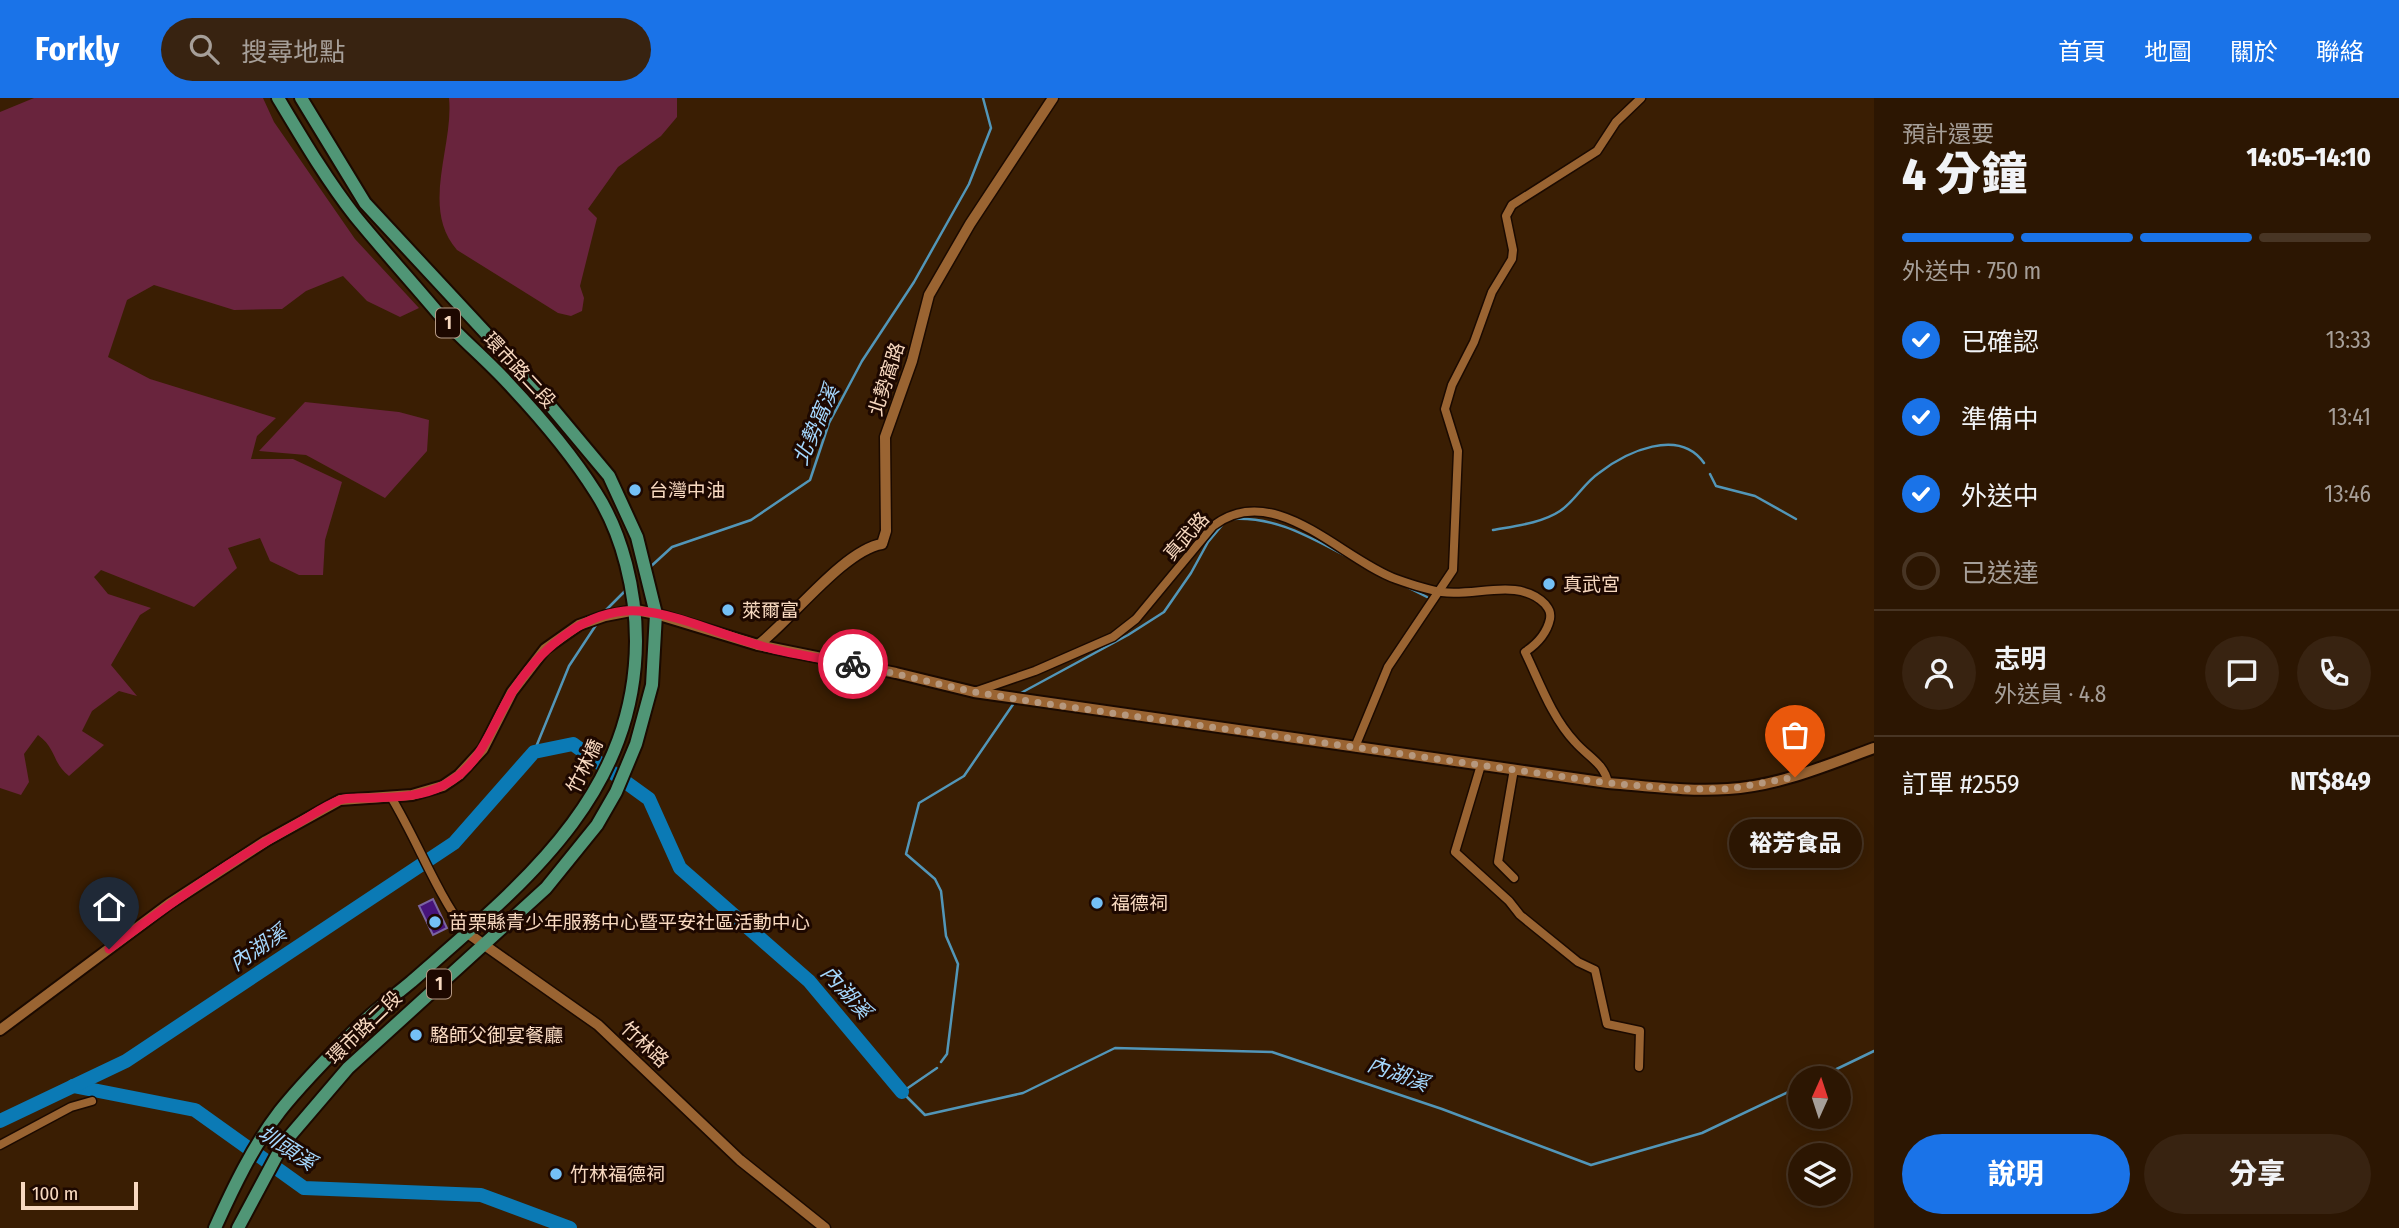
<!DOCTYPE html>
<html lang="zh-TW">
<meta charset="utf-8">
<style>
:root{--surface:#2c1602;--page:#382311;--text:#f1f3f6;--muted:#a69f99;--line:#483524;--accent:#1a73e8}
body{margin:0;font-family:"Fira Sans Condensed","Noto Sans TC",sans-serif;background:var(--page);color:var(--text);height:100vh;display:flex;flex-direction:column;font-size:26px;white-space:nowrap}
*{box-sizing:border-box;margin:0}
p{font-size:23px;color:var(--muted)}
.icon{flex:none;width:38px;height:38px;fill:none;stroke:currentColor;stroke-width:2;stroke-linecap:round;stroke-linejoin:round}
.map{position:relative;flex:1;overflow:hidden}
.side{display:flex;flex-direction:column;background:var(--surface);width:525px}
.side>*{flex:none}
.needle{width:46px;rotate:3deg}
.tools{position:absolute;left:1788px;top:968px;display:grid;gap:14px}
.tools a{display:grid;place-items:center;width:63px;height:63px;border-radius:50%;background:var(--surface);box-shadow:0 4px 18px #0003,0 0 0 2px var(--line);font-size:35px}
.scale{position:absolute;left:21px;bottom:18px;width:117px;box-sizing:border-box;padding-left:7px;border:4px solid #f8d9c0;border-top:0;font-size:19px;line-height:24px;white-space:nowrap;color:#f8d9c0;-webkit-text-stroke:5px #1d0800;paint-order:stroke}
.pin{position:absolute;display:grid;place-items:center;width:60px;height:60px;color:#fff;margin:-72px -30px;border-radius:50% 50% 50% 0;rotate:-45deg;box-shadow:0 0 7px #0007}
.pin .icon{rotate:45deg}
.courier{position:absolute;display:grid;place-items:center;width:70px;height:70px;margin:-35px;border:5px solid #e11d48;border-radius:50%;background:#fff;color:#222;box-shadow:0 2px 9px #0007}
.bubble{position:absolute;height:49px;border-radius:24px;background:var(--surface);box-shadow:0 4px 18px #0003,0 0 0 2px var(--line);font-size:23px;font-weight:800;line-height:49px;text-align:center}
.head em{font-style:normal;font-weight:800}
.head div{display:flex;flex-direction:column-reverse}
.head{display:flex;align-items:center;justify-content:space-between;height:119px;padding:0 28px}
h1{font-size:46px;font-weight:800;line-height:52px}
.bar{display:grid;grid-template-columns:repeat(4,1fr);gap:10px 7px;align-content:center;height:84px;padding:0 28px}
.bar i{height:9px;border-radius:5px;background:var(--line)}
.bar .selected{background:var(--accent)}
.bar p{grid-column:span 4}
.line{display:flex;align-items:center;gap:18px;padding:0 28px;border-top:2px solid var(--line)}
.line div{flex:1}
.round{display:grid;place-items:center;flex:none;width:74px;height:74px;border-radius:37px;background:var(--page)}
ol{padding:0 28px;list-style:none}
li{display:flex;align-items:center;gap:21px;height:77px}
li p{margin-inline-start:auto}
li .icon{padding:7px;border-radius:50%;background:var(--accent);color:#fff;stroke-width:4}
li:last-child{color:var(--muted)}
li i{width:38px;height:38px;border:4px solid var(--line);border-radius:50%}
.primary-button{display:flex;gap:14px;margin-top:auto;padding:14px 28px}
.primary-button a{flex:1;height:80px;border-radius:42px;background:var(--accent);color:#fff;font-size:28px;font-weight:800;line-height:80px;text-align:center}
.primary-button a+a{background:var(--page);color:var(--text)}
header{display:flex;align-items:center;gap:42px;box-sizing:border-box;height:98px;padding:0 35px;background:var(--accent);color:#fff}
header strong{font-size:33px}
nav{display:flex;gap:38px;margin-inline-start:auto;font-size:24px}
.search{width:490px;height:63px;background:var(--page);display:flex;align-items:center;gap:18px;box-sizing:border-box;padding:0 24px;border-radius:38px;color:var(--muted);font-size:26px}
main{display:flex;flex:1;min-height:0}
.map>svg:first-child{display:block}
</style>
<header>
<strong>Forkly</strong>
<div class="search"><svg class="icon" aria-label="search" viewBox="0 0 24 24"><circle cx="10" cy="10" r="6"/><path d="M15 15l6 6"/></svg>搜尋地點</div>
<nav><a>首頁</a><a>地圖</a><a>關於</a><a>聯絡</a></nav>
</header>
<main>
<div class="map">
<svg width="1874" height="1130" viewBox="0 0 1874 1130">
<rect width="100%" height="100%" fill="#3a1e03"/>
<g fill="#69243d">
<path d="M34 0H263L274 24 355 141 419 210 400 219 367 203 343 178 306 193 282 211 234 212 154 187 127 202 108 259 150 281 276 320 257 338 251 361H293L342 384 325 442 323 477H299L270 463 260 440 228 450 237 470 194 509 101 472 94 479 108 496 151 510 140 517 111 567 137 598 119 593 92 613 82 633 104 647 69 678C52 665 57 651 38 637L24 656 29 684 21 697 0 690V14Z"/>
<path d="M449 0H677V19L661 38 618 69 588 111 597 120 580 188 584 200 582 213 571 218 558 215 457 152C420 110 454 48 449 0Z"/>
<path d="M305 304 399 314 429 322 427 353 385 400 306 357 259 353Z"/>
</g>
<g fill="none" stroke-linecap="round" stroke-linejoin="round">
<g stroke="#5296b8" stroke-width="2.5">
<path d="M1710 376 1716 388 1755 398 1796 421"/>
<path d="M1231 421C1278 418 1312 441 1352 461"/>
<path d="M1493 432C1515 428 1542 425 1560 413 1575 403 1584 385 1599 375 1626 354 1679 329 1704 365"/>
<path d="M648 471 672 449 751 422 810 382 829 325 862 263 914 184 969 86 991 30 983 0"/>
<path d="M1405 488 1427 499"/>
<path d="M603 515 628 490"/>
<path d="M1019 596 1128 537 1164 514 1191 475 1208 444 1223 426"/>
<path d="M534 654 569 568 598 524"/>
<path d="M941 964 947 956 958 866 946 838 941 793 935 781 906 756 919 705 964 678 1014 605"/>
<path d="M937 970 902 994 925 1017 1023 995 1115 950 1272 954 1442 1011 1591 1067 1702 1035 1801 988"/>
<path d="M1818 980 1874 953"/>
</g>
<g stroke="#0b7ab5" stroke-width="14">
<path d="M73 988 195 1012 304 1090 481 1097 570 1130"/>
<path d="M0 1023 126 963 454 745 534 654 573 646 649 701 680 770 809 883 902 994"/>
</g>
</g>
<path fill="#47137a" stroke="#7b64a1" stroke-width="2" d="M433 801 447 830 433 837 419 808Z"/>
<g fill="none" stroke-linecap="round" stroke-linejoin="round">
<defs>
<g id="minor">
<path d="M977 593 1035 573 1113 539 1136 521 1213 428C1274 381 1341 461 1396 481 1410 486 1427 492 1442 494 1475 499 1519 479 1545 506 1549 511 1551 514 1550 521 1547 535 1537 546 1525 554 1539 583 1552 620 1575 644 1588 659 1604 665 1608 685"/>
<path d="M1355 649 1388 569 1453 472 1458 353 1445 311 1452 287 1474 244 1492 194 1512 161 1513 152 1506 118 1512 107 1597 53 1616 24 1641 0"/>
<path d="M1481 667 1455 754 1509 803 1520 817 1578 864 1595 872 1607 926 1640 933 1639 969"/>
<path d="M391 699C418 744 435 792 466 834"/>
<path d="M1514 780 1498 764 1514 671"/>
<path d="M0 1047 71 1009 92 1003"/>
</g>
<g id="tertiary">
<path d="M758 547C791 522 844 452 882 446L886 433 885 339 912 263 929 197 970 126 1053 0"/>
<path d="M466 834 598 927 740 1062 825 1130"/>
</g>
<path id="secondary" d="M0 932 169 806 266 743 340 702 412 697 443 688 459 677 483 651 512 594 545 551 579 527 605 518 636 512 656 516 758 547 896 575 974 594 1608 685C1648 688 1688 694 1728 691 1779 688 1827 667 1874 650"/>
<g id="primary">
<path d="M215 1130C233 1090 253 1048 280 1013 303 984 331 956 357 930 374 913 393 899 411 884 519 789 635 700 636 543 636 494 623 437 596 395 571 355 540 319 508 285 486 261 460 240 438 215 411 183 382 151 355 118 326 81 302 40 278 0"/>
<path d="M238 1130 283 1046 348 970 546 790 597 727 616 694 636 646 652 587 656 516 637 439 609 378 522 274 365 105 301 0"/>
</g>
</defs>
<use href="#minor" stroke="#1b0a00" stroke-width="11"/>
<use href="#tertiary" stroke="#1b0a00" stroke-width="13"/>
<use href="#secondary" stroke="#1b0a00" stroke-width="14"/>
<use href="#primary" stroke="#1b0a00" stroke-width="16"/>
<use href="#minor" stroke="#9a6432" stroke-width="8"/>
<use href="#tertiary" stroke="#9a6432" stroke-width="10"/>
<use href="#secondary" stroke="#9a6432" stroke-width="10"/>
<use href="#primary" stroke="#509676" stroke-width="12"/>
</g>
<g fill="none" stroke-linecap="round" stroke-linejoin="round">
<path stroke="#b6987e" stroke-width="7" stroke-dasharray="0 12.6" d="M853 566 974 594 1041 605 1608 685 1677 691H1729L1795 679"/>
<path stroke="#e11d48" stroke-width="9" d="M109 851C168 807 228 764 293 728 308 720 324 708 340 702 348 699 358 700 366 700 392 699 420 700 444 687 485 666 492 622 517 587 543 549 588 510 638 513 675 515 719 536 755 546 787 556 821 560 853 566"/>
</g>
<g fill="#74c0f6" stroke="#1d0800" stroke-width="2.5">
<circle cx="635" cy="392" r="7"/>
<circle cx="1549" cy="486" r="7"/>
<circle cx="728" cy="512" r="7"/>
<circle cx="1097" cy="805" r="7"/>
<circle cx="435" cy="824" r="7"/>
<circle cx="416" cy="937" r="7"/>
<circle cx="556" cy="1076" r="7"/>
</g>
<g text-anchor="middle" stroke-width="6" stroke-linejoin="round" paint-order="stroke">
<g fill="#1d0800" stroke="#b69a86" stroke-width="2">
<rect x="436" y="210.5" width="24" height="29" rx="5"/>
<rect x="427" y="871.5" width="24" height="29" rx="5"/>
</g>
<g font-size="18" font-weight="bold" fill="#f8d9c0">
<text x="448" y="231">1</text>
<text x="439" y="892">1</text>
</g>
<g font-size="19" fill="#f8d9c0" stroke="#1d0800">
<text transform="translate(520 272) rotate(47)" y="7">環市路二段</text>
<text transform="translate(886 281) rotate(-72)" y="7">北勢窩路</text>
<text transform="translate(1186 438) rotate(-48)" y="7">真武路</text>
<text transform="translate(584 668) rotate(-64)" y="7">竹林橋</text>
<text transform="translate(364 929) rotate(-44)" y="7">環市路二段</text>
<text transform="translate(645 946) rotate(43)" y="7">竹林路</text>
</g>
<g font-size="19" fill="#f8d9c0" stroke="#1d0800" text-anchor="start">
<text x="649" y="399">台灣中油</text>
<text x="1563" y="493">真武宮</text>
<text x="742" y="519">萊爾富</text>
<text x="1111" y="812">福德祠</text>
<text x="449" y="831">苗栗縣青少年服務中心暨平安社區活動中心</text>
<text x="430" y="944">駱師父御宴餐廳</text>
<text x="570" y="1083">竹林福德祠</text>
</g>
<g font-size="21" font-style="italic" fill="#a5d8fe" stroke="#1d0800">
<text transform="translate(816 327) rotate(-67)" y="7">北勢窩溪</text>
<text transform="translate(258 850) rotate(-34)" y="7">內湖溪</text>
<text transform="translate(846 894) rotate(48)" y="7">內湖溪</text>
<text transform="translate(1398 976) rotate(20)" y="7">內湖溪</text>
<text transform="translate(287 1050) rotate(33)" y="7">圳頭溪</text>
</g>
</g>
</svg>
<div class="tools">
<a><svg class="needle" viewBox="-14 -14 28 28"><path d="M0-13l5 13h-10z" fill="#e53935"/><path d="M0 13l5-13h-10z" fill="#a69f99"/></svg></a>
<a><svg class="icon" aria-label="layers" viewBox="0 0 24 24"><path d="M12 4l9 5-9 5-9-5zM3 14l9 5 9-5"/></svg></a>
</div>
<div class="scale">100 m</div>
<div class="pin" style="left:1795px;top:679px;background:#ea580c"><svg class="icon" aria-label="bag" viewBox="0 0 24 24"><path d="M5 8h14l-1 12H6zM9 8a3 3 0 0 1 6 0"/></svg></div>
<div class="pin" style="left:109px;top:851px;background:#1f2937"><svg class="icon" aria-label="home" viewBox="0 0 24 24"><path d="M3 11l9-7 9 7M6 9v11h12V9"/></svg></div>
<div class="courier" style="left:853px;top:566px"><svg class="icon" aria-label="bike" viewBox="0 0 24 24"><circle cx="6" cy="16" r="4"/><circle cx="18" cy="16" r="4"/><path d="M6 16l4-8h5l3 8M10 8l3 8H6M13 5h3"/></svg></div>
<div class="bubble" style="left:1729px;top:721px;width:133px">裕芳食品</div>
</div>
<section class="side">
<div class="head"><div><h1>4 分鐘</h1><p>預計還要</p></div><em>14:05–14:10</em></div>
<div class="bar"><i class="selected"></i><i class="selected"></i><i class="selected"></i><i></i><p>外送中 · 750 m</p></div>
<ol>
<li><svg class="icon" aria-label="check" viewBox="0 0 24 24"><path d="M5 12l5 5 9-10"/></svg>已確認<p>13:33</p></li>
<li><svg class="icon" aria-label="check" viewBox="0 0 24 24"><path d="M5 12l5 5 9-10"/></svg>準備中<p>13:41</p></li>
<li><svg class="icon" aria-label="check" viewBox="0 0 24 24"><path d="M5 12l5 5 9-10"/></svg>外送中<p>13:46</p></li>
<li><i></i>已送達</li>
</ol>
<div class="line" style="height:126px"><a class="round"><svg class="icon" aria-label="person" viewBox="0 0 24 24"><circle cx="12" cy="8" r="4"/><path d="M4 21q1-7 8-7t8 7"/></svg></a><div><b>志明</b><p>外送員 · 4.8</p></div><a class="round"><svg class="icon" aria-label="chat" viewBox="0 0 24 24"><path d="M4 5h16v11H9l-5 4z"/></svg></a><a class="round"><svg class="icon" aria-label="phone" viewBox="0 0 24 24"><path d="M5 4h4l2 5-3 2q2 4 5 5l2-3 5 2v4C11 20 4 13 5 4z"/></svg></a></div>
<div class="line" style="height:91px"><div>訂單 #2559</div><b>NT$849</b></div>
<div class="primary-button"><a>說明</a><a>分享</a></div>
</section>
</main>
